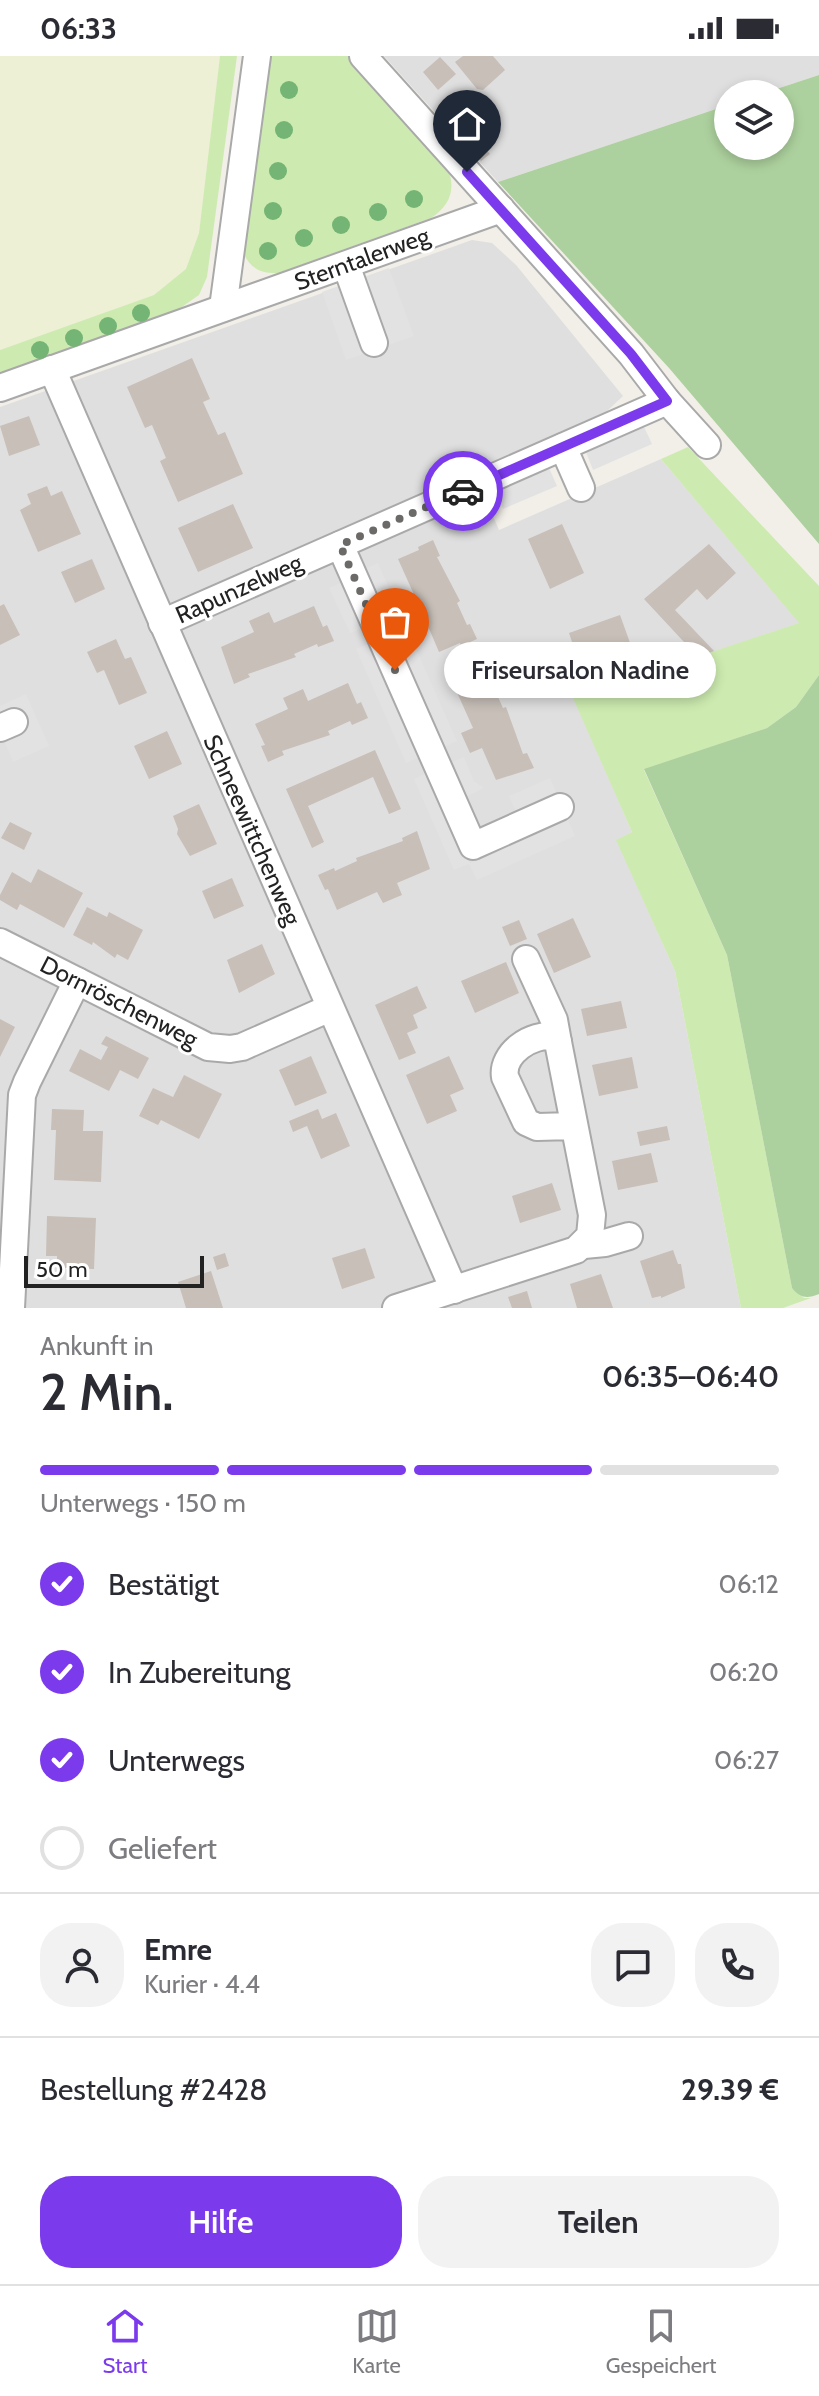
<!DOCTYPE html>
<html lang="de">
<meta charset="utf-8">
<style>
:root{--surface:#fff;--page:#f2f2f3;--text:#2b2b33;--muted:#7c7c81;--line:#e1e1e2;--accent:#7c3aed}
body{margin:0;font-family:Cabin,sans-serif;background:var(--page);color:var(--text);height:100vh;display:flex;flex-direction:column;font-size:30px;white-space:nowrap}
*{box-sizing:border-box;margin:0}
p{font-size:26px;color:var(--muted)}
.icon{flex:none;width:44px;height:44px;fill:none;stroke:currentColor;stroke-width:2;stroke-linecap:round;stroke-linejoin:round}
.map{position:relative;height:1252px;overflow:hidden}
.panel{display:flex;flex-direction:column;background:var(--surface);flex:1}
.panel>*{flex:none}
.fabs{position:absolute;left:714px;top:24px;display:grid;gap:16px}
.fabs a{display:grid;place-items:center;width:80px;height:80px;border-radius:50%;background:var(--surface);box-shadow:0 4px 12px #0003;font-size:40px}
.scale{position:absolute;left:24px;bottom:20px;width:180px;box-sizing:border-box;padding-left:8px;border:4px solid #222;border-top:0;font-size:22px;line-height:28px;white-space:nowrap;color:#222;-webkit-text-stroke:6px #fff;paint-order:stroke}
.pin{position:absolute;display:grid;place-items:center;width:68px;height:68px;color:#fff;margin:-82px -34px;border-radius:50% 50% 50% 0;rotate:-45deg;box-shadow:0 0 8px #0007}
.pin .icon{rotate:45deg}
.courier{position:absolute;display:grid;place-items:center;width:80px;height:80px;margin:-40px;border:6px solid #7c3aed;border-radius:50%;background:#fff;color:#222;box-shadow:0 2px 10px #0007}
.bubble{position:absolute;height:56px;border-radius:28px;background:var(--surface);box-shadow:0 4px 12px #0003;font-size:26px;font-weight:600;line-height:56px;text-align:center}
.head em{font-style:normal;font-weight:600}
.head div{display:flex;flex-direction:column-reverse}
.head{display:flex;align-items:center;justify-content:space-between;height:136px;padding:0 40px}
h1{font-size:52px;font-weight:600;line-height:60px}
.bar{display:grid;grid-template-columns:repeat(4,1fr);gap:12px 8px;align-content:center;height:96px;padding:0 40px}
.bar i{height:10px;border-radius:6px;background:var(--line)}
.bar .on{background:var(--accent)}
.bar p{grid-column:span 4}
.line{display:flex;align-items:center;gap:20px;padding:0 40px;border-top:2px solid var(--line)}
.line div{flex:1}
.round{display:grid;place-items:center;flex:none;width:84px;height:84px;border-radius:32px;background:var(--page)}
ol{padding:0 40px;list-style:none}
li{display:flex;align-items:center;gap:24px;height:88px}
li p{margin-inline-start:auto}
li .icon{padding:8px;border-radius:50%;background:var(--accent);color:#fff;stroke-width:4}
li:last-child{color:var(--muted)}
li i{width:44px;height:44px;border:4px solid var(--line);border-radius:50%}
.button{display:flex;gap:16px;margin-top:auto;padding:16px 40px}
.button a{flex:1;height:92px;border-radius:32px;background:var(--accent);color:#fff;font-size:32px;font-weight:600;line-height:92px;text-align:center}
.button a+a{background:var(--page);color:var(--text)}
.status{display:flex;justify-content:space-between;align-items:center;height:56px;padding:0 40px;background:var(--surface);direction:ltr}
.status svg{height:22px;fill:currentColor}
.dock{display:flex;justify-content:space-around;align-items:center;height:112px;border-top:2px solid var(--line);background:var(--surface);font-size:22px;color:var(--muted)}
.dock a{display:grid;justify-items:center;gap:4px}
.dock .on{color:var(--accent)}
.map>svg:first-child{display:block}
</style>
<div class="status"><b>06:33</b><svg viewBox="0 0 49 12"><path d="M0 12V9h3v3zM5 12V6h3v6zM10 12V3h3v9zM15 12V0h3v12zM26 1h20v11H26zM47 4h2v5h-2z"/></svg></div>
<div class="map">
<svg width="819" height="1252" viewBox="0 0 819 1252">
<rect width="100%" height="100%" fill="#f2efe9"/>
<g fill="#e0dfdf">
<path d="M384 0H819V19L761 38H728V49L498 126Z"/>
<path d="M472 184 492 187 516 209 623 340 606 356 474 415 499 474 661 403 800 567 574 642 632 776 617 784 675 915 741 1252H0V351Z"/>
</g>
<path fill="#eef0d5" d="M0 0H220L199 177 186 213 154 239 0 294Z"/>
<g fill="#cdebb0">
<path d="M220 0H237L207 221 199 239 176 255 0 317V294L154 239 186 213 199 177Z"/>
<path d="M269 0H348L448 113C456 133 450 150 431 162L279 217C262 218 250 213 243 196Z"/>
<path d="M688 391 819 530V619L796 651 767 672 644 714 727 899 792 1232 804 1242H811L783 1252H741L675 915 616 784 632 776 573 642 799 567 661 403Z"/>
</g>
<g fill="#add19e">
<path d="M819 19V488L669 312 498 126 728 49V90H780V38H761Z"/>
<path d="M819 619V1238C807 1243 800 1242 792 1232L727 899 644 713 767 672 796 651Z"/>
</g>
<g fill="#e2e2e2">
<path d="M389 212 414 280 346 304 322 236Z"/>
<path d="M644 371 652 388 593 414 586 396Z"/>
<path d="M549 412 557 430 503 453 496 436Z"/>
<path d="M378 507 400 557 385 565 362 514Z"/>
<path d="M345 525 365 571 350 577 329 532Z"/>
<path d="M408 575 457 685 441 692 392 582Z"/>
<path d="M372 586 422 700 406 707 356 593Z"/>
<path d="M26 638 49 690 13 706 0 675V650Z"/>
<path d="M464 701 474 725 484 732 468 740 459 733 448 708Z"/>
<path d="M429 716 470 807 568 764 575 780 477 824 469 808 454 814 414 723Z"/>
<path d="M550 722 557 738 516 756 509 740Z"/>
</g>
<g fill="#c7bfb8">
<path d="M463 0H493L505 14 483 34 477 33 455 6Z"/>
<path d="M440 1 456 18 438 34 423 16Z"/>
<path d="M467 72 490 98 481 105 458 79Z"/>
<path d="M192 302 210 343 203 346 218 379 225 376 243 418 178 446 160 405 166 402 152 369 145 372 127 331Z"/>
<path d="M29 360 40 389 9 400 0 370Z"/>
<path d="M47 430 51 440 62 435 81 478 38 496 20 454 31 448 27 438Z"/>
<path d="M233 448 253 492 198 516 178 472Z"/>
<path d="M562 468 584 517 550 533 528 483Z"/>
<path d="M433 484 440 500 437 501 460 545 457 547 467 569 470 568 477 583 461 590 460 587 439 596 425 563 413 568 405 548 416 543 398 503 419 494 418 491Z"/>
<path d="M709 488 736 517 707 544 697 533 675 554 714 595 698 601 644 543Z"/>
<path d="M92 503 105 533 75 547 61 516Z"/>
<path d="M4 548 20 579 0 589V550Z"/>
<path d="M314 550 323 571 327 569 334 585 318 591 317 588 294 598 296 601 248 618 250 621 234 628 221 591 254 576 249 565 269 556 274 567Z"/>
<path d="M620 559 633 595 581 613 569 577Z"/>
<path d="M116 583 125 603 131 601 147 637 119 649 104 614 97 617 87 596Z"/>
<path d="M490 613 497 628 493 630 503 652 506 651 523 698 527 697 534 712 496 724 482 692 470 697 461 677 473 672 455 632 476 623 474 619Z"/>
<path d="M348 627 357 648 361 646 368 662 352 669 350 665 328 675 330 679 282 695 284 699 268 706 261 690 265 689 255 668 288 653 283 642 303 633 308 645Z"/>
<path d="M167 675 182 708 149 723 134 690Z"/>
<path d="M375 694 401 753 389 758 373 721 308 750 324 786 312 792 286 733Z"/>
<path d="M199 748 217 788 190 800 177 778 178 773 173 760Z"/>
<path d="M10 766 32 777 24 794 1 782Z"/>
<path d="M417 775 430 813 397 827 402 839 383 847 377 836 337 854 328 833 325 834 318 819 334 812 335 815 357 805 356 802 403 785 402 782Z"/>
<path d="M38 813 83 837 64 872 20 848 17 854 0 844V839L12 816 31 827Z"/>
<path d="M232 822 244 850 214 863 202 835Z"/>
<path d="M87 851 107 861 109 856 143 874 128 904 117 898 115 902 93 886 92 889 73 879Z"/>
<path d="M573 862 591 901 554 917 537 878Z"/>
<path d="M519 864 527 883 510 890 502 871Z"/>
<path d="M262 888 275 918 239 937 227 904Z"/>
<path d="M506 906 519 937 475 957 461 925Z"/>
<path d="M417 930 427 952 413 959 418 972 407 977 416 997 399 1004 375 949Z"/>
<path d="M621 945 627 972 587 980 581 953Z"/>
<path d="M0 963 15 971 0 1001Z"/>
<path d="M106 980 149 1002 138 1023 120 1014 109 1035 69 1015 80 993 101 1004 108 991 101 988Z"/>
<path d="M311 1000 327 1037 295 1050 279 1014Z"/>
<path d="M449 1000 464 1033 450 1039 457 1055 427 1068 406 1019Z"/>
<path d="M632 1001 638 1032 599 1040 592 1009Z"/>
<path d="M184 1019 222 1038 199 1083 161 1064 158 1069 139 1060 153 1032 173 1041Z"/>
<path d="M52 1053 84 1054 83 1075H103L101 1126 54 1124 56 1074H51Z"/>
<path d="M318 1053 322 1063 336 1057 350 1090 321 1103 307 1070 293 1076 289 1065Z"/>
<path d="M667 1070 670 1084 640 1090 637 1076Z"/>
<path d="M651 1097 658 1126 618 1134 612 1105Z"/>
<path d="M552 1127 561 1154 520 1167 512 1140Z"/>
<path d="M47 1160 96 1162 94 1213 57 1212V1200H46Z"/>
<path d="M365 1192 375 1222 342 1233 332 1202Z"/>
<path d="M673 1194 678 1208H681L685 1232 661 1242V1240L652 1242 640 1205Z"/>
<path d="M225 1197 229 1210 217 1214 213 1201Z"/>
<path d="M211 1215 223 1252H186L178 1226Z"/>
<path d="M601 1218 613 1252H577L570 1228Z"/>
<path d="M527 1235 532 1252H512L508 1241Z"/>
</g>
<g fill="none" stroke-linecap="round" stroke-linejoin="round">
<defs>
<g id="minor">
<path d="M363 0 631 298 667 345 707 389"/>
<path d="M346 209 374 287"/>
<path d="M223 252 257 0"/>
<path d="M52 313 454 1234"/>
<path d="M0 332 501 153"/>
<path d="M563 391 581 432"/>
<path d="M340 489 473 790 560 751"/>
<path d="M162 567 667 345"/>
<path d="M0 672 14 666"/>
<path d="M0 886 208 991 230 993 242 991 330 952"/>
<path d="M526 903 554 964 558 986"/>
<path d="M584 1189 605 1187 629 1180"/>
<path d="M11 1252 22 1039 27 1026 77 925"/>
<path d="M396 1252 576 1194 590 1180 592 1159 558 986 554 981C532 976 501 998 505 1021L526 1066 537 1071 573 1070"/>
</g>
</defs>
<use href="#minor" stroke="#a9a9a9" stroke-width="30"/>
<use href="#minor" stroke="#fff" stroke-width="26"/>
</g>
<g fill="#74b475">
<circle cx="289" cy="34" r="9"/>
<circle cx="284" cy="74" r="9"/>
<circle cx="278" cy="115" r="9"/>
<circle cx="414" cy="143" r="9"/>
<circle cx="273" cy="155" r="9"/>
<circle cx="378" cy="156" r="9"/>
<circle cx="341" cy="169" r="9"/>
<circle cx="304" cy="182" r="9"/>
<circle cx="268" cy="195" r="9"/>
<circle cx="141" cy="257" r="9"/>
<circle cx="108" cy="270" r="9"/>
<circle cx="74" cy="282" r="9"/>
<circle cx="40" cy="294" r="9"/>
</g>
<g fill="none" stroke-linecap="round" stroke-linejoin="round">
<path stroke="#6b6a68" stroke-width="8" stroke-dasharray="0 14.4" d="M395 614 340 489 463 435"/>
<path stroke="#7c3aed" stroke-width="10" d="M463 435 667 345 631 298 467 116"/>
</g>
<g text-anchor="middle" stroke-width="6" stroke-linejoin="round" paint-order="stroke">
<g font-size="24" fill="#222" stroke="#fff">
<text transform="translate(362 203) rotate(-20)" y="8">Sterntalerweg</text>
<text transform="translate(239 533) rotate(-24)" y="8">Rapunzelweg</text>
<text transform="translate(252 774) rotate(66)" y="8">Schneewittchenweg</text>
<text transform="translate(119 946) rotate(27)" y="8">Dornröschenweg</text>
</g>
</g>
</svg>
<div class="fabs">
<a><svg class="icon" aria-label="layers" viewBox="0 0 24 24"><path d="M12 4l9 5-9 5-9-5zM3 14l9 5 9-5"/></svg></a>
</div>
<div class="scale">50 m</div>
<div class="pin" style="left:395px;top:614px;background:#ea580c"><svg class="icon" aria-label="bag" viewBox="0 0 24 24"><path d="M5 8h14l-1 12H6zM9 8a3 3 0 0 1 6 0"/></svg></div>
<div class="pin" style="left:467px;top:116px;background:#1f2937"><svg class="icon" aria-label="home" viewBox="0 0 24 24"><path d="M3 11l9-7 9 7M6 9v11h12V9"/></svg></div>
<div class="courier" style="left:463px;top:435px"><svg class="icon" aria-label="car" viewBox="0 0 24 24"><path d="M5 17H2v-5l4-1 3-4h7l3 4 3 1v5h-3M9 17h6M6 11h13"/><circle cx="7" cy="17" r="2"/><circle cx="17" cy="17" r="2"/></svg></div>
<div class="bubble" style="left:444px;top:586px;width:272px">Friseursalon Nadine</div>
</div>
<section class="panel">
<div class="head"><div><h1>2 Min.</h1><p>Ankunft in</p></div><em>06:35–06:40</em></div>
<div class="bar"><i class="on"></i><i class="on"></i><i class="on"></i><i></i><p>Unterwegs · 150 m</p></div>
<ol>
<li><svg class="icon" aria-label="check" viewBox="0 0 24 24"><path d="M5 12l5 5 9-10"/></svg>Bestätigt<p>06:12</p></li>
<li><svg class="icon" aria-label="check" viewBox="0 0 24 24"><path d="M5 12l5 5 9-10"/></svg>In Zubereitung<p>06:20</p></li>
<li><svg class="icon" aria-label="check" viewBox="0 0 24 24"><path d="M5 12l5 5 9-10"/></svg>Unterwegs<p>06:27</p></li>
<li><i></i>Geliefert</li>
</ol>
<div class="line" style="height:144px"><a class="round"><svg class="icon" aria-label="person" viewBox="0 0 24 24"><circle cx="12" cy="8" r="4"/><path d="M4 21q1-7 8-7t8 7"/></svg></a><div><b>Emre</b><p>Kurier · 4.4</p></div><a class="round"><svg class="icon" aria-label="chat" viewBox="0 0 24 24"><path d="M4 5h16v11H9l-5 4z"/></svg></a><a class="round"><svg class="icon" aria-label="phone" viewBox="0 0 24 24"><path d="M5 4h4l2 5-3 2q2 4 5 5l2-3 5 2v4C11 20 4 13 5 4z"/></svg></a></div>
<div class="line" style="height:104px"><div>Bestellung #2428</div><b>29.39 €</b></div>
<div class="button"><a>Hilfe</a><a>Teilen</a></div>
</section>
<nav class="dock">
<a class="on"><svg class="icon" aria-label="home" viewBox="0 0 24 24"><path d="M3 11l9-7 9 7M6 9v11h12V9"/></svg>Start</a>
<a><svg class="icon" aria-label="map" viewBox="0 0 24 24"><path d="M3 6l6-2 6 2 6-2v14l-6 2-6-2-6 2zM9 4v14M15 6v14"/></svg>Karte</a>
<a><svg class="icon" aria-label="saved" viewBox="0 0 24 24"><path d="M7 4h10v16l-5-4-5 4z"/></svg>Gespeichert</a>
</nav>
